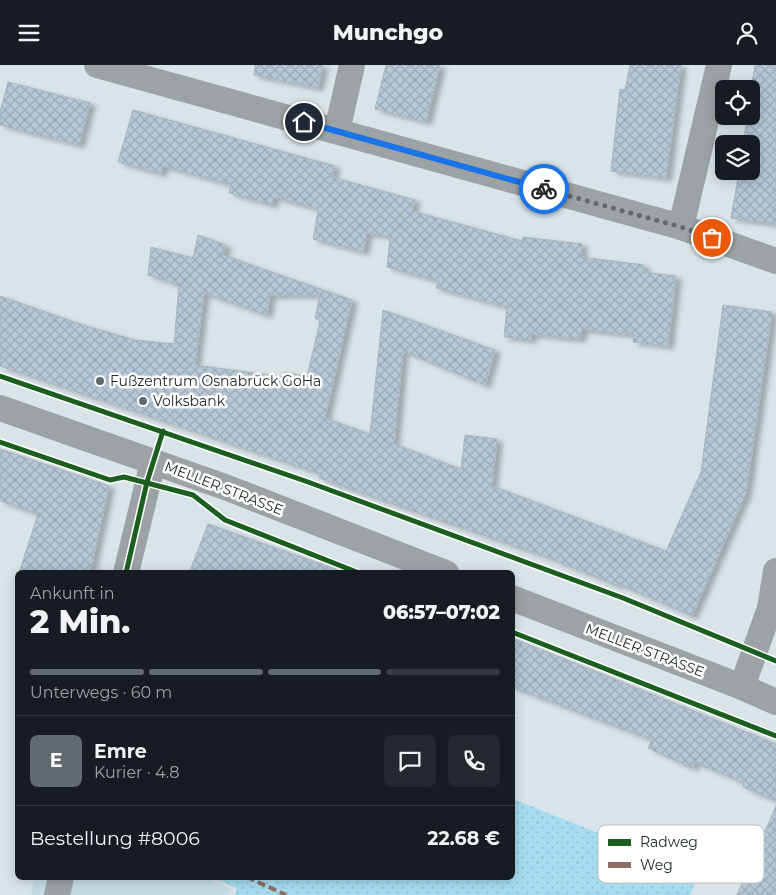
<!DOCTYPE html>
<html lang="de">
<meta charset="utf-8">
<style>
:root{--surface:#171b24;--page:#242831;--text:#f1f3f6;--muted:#9ea1a6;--line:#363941;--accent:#616a6e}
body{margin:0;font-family:Montserrat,sans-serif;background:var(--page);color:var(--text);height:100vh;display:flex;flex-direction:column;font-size:19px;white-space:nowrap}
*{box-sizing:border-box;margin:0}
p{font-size:16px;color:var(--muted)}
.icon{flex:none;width:28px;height:28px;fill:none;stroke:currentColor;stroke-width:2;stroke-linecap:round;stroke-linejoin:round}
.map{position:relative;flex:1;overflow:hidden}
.sheet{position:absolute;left:15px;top:505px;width:500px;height:310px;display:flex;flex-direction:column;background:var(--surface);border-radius:8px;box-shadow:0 2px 12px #0003}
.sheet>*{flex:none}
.tools{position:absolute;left:715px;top:15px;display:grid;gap:10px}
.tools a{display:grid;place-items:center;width:45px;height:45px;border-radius:8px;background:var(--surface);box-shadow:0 2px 12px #0003;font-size:25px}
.pin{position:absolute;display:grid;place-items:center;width:42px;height:42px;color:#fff;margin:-21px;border:2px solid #fff;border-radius:50%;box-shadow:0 1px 5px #0007}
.courier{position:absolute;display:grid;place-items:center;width:50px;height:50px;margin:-25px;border:4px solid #1a73e8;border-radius:50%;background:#fff;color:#222;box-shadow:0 1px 6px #0007}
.summary em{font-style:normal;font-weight:800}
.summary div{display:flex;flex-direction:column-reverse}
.summary{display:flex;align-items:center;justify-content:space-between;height:85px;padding:0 15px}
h1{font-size:32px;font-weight:800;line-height:38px}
.bar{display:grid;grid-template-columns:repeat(4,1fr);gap:8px 5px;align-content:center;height:60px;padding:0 15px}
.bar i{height:6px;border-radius:4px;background:var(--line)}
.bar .on{background:var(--accent)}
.bar p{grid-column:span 4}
.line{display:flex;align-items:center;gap:12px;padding:0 15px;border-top:1px solid var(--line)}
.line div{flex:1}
.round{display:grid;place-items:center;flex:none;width:52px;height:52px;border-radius:8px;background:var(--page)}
header{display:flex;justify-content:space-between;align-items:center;height:65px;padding:0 15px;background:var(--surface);font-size:22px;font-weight:800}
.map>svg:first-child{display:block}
</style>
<header><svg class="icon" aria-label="menu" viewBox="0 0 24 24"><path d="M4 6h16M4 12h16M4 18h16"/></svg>Munchgo<svg class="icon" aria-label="person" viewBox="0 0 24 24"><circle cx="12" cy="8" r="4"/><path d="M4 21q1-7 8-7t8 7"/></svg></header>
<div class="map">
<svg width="776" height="830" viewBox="0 0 776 830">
<defs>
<pattern id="garden-dots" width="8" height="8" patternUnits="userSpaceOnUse" patternTransform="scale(1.25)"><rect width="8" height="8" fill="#a7dcf0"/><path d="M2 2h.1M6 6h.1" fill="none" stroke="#8fbdce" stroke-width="1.8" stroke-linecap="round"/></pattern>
<pattern id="building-cross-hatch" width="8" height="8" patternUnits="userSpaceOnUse" patternTransform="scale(1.25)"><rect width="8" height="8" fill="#b5c7d7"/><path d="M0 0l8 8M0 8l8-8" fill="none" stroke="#9babb9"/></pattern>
<filter id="shadow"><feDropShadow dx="5.5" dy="3" stdDeviation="2.5" flood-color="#0004"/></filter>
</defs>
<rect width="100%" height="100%" fill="#d9e4e9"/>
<path fill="#c6dce4" d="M34 812 205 813 231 824 228 830H31Z"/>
<path fill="url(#garden-dots)" d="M513 734 699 808 690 830H235L237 823 213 813 512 812Z"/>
<g fill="url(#building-cross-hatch)" stroke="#acb4b9" fill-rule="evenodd" filter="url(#shadow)">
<path d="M255 0H323L318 23 254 10Z"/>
<path d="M386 0H440L426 57 375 44Z"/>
<path d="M630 0H681L666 113 611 106 620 24 625 25Z"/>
<path d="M755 0H776V159L731 153 739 106H751V79H743L747 54H751V25Z"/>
<path d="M8 17 90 38 79 80 0 60V47Z"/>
<path d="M133 45 335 101 332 112 415 135 412 146 522 176 523 172 582 179 581 192 644 200 643 207 676 211 668 281 633 277 634 270 582 264 580 274 531 269V275L504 272 507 242 436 223 438 216 387 202 390 172 367 168 363 187 313 174 318 144 274 132 272 140 229 128 231 120 163 101 161 109 118 97Z"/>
<path d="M198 170 226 180 223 190 352 235 325 353 370 369 383 245 495 285 485 320 403 286 394 379 461 404 465 370 497 374 492 421 666 486 701 407 723 240 772 247 746 428 692 551 619 519 618 521 549 493 319 413 321 409 0 301V231L83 260 135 275 174 279 179 220 148 210 151 182 193 193ZM204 228 267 250 270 230H320L315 253 320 256 307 312 285 307 284 312 195 300Z"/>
<path d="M0 384 109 421 90 508H19L38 449 0 436Z"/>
<path d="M208 459 335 504V508H189Z"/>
<path d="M512 573 776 679V736L743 722 744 718 695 697 692 703 648 683 652 675 512 622Z"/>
<path d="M776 741V830H737Z"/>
</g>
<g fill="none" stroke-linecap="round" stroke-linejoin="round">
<g stroke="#9da3a4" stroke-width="26">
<path d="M97 0 681 162 776 196"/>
<path d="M337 66 352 0"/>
<path d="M681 162 719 0"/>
<path d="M0 343 225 422 446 508"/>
<path d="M126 508 153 397"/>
<path d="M512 533 742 622 776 637"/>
<path d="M742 622 770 543 776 506"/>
<path d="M57 830 61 812"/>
</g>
<path stroke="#8d6e63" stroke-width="4" stroke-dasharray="8 4" stroke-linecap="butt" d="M247 812 286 830"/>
<defs>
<g id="cycleway">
<path d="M0 311 308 417 623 533 776 596"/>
<path d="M0 377 110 415 124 412 193 430 225 455 359 508"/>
<path d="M126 508 147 417 163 366"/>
<path d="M512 567 776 671"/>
</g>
</defs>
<use href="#cycleway" stroke="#fff" stroke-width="8"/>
<use href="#cycleway" stroke="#1b5e20" stroke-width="5"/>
</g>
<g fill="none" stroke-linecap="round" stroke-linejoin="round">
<path stroke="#616a6e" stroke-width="5" stroke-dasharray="0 9" d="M544 124 681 162 712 173"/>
<path stroke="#1a73e8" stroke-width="6" d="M304 57 544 124"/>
</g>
<g fill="#616a6e" stroke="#fff" stroke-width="2">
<circle cx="100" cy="316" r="5"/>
<circle cx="143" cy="336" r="5"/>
</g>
<g text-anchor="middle" stroke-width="5" stroke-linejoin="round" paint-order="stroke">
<g font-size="14" fill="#20292c" stroke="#fff" text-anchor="start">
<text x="110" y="321">Fußzentrum Osnabrück GoHa</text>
<text x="153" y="341">Volksbank</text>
</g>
<g font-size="14" fill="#20292c" stroke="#fff">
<text transform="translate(224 423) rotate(21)" y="5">MELLER STRASSE</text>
<text transform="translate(645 585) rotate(21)" y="5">MELLER STRASSE</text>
</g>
</g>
<rect x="598" y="760" width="166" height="58" rx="8" fill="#fff" stroke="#bcbfc0" stroke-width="1"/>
<rect x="608" y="774" width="23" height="7" fill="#1b5e20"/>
<rect x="608" y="797" width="23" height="6" fill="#8d6e63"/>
<g font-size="14" fill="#20292c">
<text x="640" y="782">Radweg</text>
<text x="640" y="805">Weg</text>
</g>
</svg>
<div class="tools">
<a><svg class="icon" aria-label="locate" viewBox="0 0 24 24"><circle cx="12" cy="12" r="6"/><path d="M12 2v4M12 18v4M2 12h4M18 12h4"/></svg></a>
<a><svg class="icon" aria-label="layers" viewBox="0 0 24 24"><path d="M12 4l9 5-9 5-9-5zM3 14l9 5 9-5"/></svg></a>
</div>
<div class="pin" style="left:712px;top:173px;background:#ea580c"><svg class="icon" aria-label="bag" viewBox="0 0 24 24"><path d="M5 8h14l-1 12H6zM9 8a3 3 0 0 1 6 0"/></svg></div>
<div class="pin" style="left:304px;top:57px;background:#1f2937"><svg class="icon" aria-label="home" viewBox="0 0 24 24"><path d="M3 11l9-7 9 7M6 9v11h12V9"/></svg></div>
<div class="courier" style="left:544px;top:124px"><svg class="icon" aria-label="bike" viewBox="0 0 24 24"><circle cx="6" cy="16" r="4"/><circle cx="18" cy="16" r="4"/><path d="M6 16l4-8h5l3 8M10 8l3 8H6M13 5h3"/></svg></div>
<section class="sheet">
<div class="summary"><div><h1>2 Min.</h1><p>Ankunft in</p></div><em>06:57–07:02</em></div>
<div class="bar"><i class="on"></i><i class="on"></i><i class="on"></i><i></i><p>Unterwegs · 60 m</p></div>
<div class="line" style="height:90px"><b class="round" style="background:var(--accent);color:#fff">E</b><div><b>Emre</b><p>Kurier · 4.8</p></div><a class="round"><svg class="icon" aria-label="chat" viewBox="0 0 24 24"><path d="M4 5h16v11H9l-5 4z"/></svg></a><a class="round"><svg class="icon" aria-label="phone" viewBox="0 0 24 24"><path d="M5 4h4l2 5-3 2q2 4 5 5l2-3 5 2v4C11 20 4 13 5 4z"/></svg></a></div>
<div class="line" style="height:65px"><div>Bestellung #8006</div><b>22.68 €</b></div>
</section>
</div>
